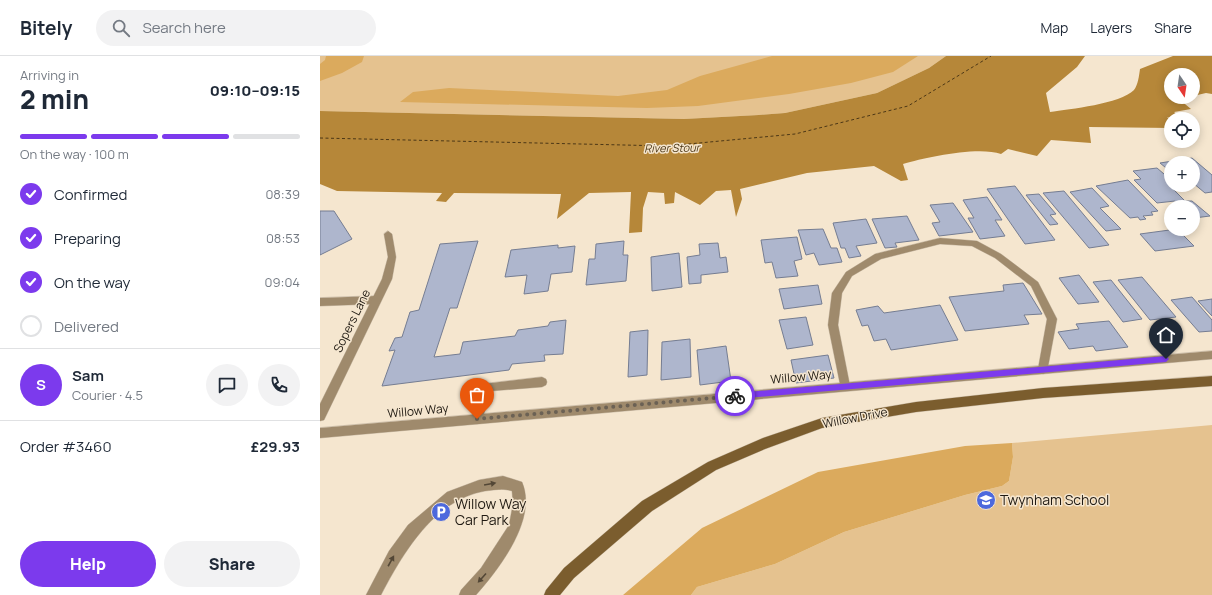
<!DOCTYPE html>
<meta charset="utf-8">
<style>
:root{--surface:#fff;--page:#f2f2f3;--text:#1f2937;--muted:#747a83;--line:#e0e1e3;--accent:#7c3aed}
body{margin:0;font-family:Manrope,sans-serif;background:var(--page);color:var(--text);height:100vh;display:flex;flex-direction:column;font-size:15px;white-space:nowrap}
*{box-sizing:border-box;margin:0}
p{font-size:13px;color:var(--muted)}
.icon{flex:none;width:22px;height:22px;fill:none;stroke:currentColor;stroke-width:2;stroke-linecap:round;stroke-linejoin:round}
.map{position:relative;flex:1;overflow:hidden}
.side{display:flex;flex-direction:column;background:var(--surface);width:320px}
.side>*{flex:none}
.needle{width:26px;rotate:167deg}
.buttons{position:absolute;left:844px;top:12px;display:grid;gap:8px}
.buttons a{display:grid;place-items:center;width:36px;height:36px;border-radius:50%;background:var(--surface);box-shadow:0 2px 10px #0003;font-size:20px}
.pin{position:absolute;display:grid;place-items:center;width:34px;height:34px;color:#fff;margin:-41px -17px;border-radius:50% 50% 50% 0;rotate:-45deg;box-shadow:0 0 4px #0007}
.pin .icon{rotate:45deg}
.courier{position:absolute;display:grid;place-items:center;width:40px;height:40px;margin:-20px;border:3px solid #7c3aed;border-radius:50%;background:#fff;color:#222;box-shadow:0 1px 5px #0007}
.overview em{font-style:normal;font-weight:800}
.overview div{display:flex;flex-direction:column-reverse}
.overview{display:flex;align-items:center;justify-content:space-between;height:68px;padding:0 20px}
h1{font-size:26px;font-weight:800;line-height:30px}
.bar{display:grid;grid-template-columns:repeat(4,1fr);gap:6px 4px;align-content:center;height:48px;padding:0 20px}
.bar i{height:5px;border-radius:3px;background:var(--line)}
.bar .selected{background:var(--accent)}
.bar p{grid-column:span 4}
.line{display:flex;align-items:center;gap:10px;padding:0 20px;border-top:1px solid var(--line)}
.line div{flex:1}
.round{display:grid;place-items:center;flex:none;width:42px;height:42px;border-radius:21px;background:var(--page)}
ol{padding:0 20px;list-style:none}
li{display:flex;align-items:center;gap:12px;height:44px}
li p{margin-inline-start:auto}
li .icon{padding:4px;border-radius:50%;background:var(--accent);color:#fff;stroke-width:4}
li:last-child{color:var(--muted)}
li i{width:22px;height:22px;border:2px solid var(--line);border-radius:50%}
.button{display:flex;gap:8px;margin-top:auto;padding:8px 20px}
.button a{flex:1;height:46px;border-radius:24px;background:var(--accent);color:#fff;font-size:16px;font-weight:800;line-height:46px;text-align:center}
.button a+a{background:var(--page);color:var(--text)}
header{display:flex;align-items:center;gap:24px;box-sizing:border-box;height:56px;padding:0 20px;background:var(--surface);border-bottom:1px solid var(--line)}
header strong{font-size:19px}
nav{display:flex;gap:22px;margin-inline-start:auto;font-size:14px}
.search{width:280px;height:36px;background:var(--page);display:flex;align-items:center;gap:10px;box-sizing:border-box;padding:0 14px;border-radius:22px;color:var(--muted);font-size:15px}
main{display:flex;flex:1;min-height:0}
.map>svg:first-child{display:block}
</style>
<header>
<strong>Bitely</strong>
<div class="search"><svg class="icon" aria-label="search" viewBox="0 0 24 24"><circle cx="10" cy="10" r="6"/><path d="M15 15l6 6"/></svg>Search here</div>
<nav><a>Map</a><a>Layers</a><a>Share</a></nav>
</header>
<main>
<section class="side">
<div class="overview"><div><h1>2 min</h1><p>Arriving in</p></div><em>09:10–09:15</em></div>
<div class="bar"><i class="selected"></i><i class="selected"></i><i class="selected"></i><i></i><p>On the way · 100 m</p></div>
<ol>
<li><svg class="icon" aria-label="check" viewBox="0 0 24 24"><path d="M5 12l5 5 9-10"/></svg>Confirmed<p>08:39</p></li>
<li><svg class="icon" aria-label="check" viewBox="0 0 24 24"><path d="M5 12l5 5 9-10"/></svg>Preparing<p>08:53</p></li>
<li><svg class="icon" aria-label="check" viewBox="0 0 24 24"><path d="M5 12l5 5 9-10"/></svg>On the way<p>09:04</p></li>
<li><i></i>Delivered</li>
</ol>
<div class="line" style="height:72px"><b class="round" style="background:var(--accent);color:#fff">S</b><div><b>Sam</b><p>Courier · 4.5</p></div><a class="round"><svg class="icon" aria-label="chat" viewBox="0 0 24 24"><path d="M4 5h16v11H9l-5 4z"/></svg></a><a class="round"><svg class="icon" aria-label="phone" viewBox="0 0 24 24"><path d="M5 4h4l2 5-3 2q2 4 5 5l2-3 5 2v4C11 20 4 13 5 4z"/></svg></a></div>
<div class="line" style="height:52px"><div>Order #3460</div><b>£29.93</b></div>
<div class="button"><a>Help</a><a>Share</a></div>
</section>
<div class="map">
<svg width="892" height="539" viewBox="0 0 892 539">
<rect width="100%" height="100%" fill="#f5e6cf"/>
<g fill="#e5c28f">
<path d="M0 0H626L609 12 557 37 465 57 439 59 364 63 0 55Z"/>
<path d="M892 369V539H371L377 531 455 508 524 476 645 439 682 430 689 425 693 401 692 387Z"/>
</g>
<g fill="#dbaa5d">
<path d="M6 0H44L42 6 22 17 0 25V8L5 4Z"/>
<path d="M452 0H598L573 16 531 27 469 38 378 50 327 52 80 46 93 36 129 32 298 40 347 34 380 20Z"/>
<path d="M692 387 693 401 689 425 682 430 645 439 524 476 455 508 377 531 371 539H303L382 472 498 416 645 390Z"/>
</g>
<path fill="#b68739" d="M626 0H765L757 11 726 37 730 56C750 53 800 48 814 34 818 29 819 20 820 13L853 0H892V38L886 37 873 40V19H851V41H867L859 43 871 53 854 56 863 63H852L847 61 851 65V72L769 71 771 87 731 84 717 100 688 93 681 98C659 90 606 101 583 108L588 124 581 125 554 110 487 117 420 133 422 143 416 161 411 134 396 135 380 149 355 136 354 147 345 148 344 137 328 136 323 152 322 176 309 177 311 136 269 137 237 163 241 138 134 137 126 146 116 145 122 137 17 135 0 128V55L364 63 439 59 465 57 557 37 609 12Z"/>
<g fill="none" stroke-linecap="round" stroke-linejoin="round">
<path stroke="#4c3716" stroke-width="1" stroke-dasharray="3 2.5" stroke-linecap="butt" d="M0 82 347 90 475 78 588 50 671 0"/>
</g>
<g fill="#aeb6cd" stroke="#757d92">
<path d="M872 102 892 119V136L885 137 873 127V107H851V116L840 107Z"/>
<path d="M837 112 851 124V129L857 130 851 131 865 145H872L890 160 874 162 873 151H861L855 145 837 147 814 124 821 123 813 115Z"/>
<path d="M808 124 838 155 831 156 833 159 823 160 826 163 820 164 818 161 810 162 776 130Z"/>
<path d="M695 130 735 184 705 188 667 133Z"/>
<path d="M772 132 789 150 780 152 801 173 786 175 750 136Z"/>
<path d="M744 135 789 189 769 192 723 137Z"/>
<path d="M719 138 736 158 730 159 738 168 730 169 706 139Z"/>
<path d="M667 141 682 164H675L685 180 660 183 648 162H654L643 144Z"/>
<path d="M633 147 653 176 619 180 612 167 620 166 610 149Z"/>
<path d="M0 155H14L32 183 0 199Z"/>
<path d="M587 160 599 184 575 187 577 191 565 192 552 163Z"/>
<path d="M546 163 557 187 536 190 541 200 529 202 525 192H521L513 167Z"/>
<path d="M503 173 511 192H517L522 206 499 209 494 197 486 199 478 174Z"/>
<path d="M857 173 874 190 835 195 820 178Z"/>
<path d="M477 181 482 203 474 205 478 220 456 222 452 206 445 207 441 184Z"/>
<path d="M158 185 137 252H130L114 301 140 298 143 286 195 280 198 274 228 270 230 266 246 264 243 298 224 299 225 305 192 308 189 314 62 330 75 294 69 295 75 282 82 281 90 256 99 254 120 188Z"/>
<path d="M304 185 303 199H308L306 225 266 229 269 203H275L276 188Z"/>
<path d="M398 187 400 202 406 201 408 216 381 219V227L369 228 367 201 380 199 379 188Z"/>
<path d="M238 189V192L255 190 252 216 231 218 228 235 204 238 207 219 185 221 191 194Z"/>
<path d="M359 197 362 231 332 235 331 201Z"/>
<path d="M759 219 779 246 758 248 739 222Z"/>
<path d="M822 221 856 261 830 264 798 224Z"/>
<path d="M791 224 822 263 803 266 773 226Z"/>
<path d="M703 227 722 258 704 259 709 268 645 275 629 241 684 235 683 229Z"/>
<path d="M498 229 502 248 464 253 459 233Z"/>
<path d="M872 241 892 264V275L879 276 851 244Z"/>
<path d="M892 243V260L878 245Z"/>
<path d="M620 249 638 284 571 294 566 283 554 285 548 269 542 270 536 254 558 250 564 257Z"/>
<path d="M486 261 493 289 467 293 459 264Z"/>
<path d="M789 265 808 291 776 295 773 290 749 293 738 276 759 273 756 268Z"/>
<path d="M328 274 327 319 308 321 310 276Z"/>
<path d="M370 283 371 321 341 324 342 286Z"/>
<path d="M406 290 411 325 380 329 377 294Z"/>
<path d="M508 299 514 322 476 327 471 304Z"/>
</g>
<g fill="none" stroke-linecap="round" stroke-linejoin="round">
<defs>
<g id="lane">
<path d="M620 182 657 185 681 198 718 226 737 263 727 316 723 318 719 316 718 313 727 263 711 230 675 202 652 190 620 188 561 203 532 220 522 237 518 269 530 330 529 333 525 335 521 333 508 269 512 237 526 216 555 198Z"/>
<path d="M56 240 61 244 56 248 0 250V242Z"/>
<path d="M222 321 226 323 227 326 226 329 222 331 171 335 161 367 157 368 153 367 151 363 163 328Z"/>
<path d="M183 420 202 426C218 463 179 513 156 539H139L141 534 161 512 189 469 193 448 192 435C182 432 175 434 165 435 114 444 83 497 61 539H46L69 495 88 469 127 436 159 424Z"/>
</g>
<g id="street">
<path d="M68 175 72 178 76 201 72 223 4 364 0 365V348L62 223 68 201 64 178Z"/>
<path d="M892 295V303L0 382V372Z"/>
</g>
<path id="secondary" d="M892 320V330L723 342 596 356 502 372 445 393 396 414 332 455 254 522 240 539H224L226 534 244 512 322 445 388 406 443 382 502 362 596 346 723 332Z"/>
</defs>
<use href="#lane" stroke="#cfc1ad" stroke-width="1"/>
<use href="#street" stroke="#cfc1ad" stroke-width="1"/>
<use href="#secondary" stroke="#cfc1ad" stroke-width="1"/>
<use href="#lane" fill="#9f8a6c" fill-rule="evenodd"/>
<use href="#street" fill="#9f8a6c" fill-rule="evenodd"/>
<use href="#secondary" fill="#7b5d2e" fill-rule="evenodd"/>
</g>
<defs><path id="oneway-solid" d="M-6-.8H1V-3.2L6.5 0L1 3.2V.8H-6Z"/></defs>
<g fill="#534736">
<use href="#oneway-solid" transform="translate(170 428) rotate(-10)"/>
<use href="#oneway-solid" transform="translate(71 505) rotate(-61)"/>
<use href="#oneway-solid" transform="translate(162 522) rotate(132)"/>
</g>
<path fill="#7c3aed" d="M846 300 849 303 846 306 415 343 412 340 415 337Z"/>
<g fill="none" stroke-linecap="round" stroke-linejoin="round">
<path stroke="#6b6154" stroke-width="4" stroke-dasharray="0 7.2" d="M157 363 415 340"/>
</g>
<defs>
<symbol id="school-disc" viewBox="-11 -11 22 22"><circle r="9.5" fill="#4d69dd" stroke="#f5e6cf"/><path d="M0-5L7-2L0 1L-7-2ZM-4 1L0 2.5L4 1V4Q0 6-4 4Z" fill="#fff"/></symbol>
<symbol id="parking-disc" viewBox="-11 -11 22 22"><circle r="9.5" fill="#4d69dd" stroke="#f5e6cf"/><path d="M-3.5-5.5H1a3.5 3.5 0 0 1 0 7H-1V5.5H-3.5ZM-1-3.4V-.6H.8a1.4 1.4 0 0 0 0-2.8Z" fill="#fff"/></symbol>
</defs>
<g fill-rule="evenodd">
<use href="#school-disc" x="655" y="433" width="22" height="22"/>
<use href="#parking-disc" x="110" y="445" width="22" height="22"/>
</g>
<g text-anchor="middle" stroke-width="3" stroke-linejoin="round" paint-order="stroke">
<g font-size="11" font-style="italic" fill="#4c3716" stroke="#f5e6cf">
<text transform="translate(352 92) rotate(-1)" y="4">River Stour</text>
</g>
<g font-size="12" fill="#201a12" stroke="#f5e6cf">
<text transform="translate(32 265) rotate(-64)" y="4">Sopers Lane</text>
<text transform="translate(481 321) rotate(-5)" y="4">Willow Way</text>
<text transform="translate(98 355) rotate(-5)" y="4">Willow Way</text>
<text transform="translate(535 362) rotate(-11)" y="4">Willow Drive</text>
</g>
<g font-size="14" fill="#201a12" stroke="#f5e6cf" text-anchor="start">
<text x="680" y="449">Twynham School</text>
<text x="135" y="453">Willow Way<tspan x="135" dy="16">Car Park</tspan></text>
</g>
</g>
</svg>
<div class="buttons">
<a><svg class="needle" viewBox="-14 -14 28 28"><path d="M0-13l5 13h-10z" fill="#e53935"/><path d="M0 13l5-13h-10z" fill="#747a83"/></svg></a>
<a><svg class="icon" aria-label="locate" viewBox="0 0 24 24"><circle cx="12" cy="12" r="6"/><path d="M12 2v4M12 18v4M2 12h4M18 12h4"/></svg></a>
<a>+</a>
<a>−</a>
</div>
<div class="pin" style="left:157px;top:363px;background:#ea580c"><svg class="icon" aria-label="bag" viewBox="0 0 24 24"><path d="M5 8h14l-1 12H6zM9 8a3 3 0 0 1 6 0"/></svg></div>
<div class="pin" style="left:846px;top:303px;background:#1f2937"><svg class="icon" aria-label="home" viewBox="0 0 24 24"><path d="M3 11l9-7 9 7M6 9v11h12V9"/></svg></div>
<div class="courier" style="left:415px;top:340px"><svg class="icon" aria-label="bike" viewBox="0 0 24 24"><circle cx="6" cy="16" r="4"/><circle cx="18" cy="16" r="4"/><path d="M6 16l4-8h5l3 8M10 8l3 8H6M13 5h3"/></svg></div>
</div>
</main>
